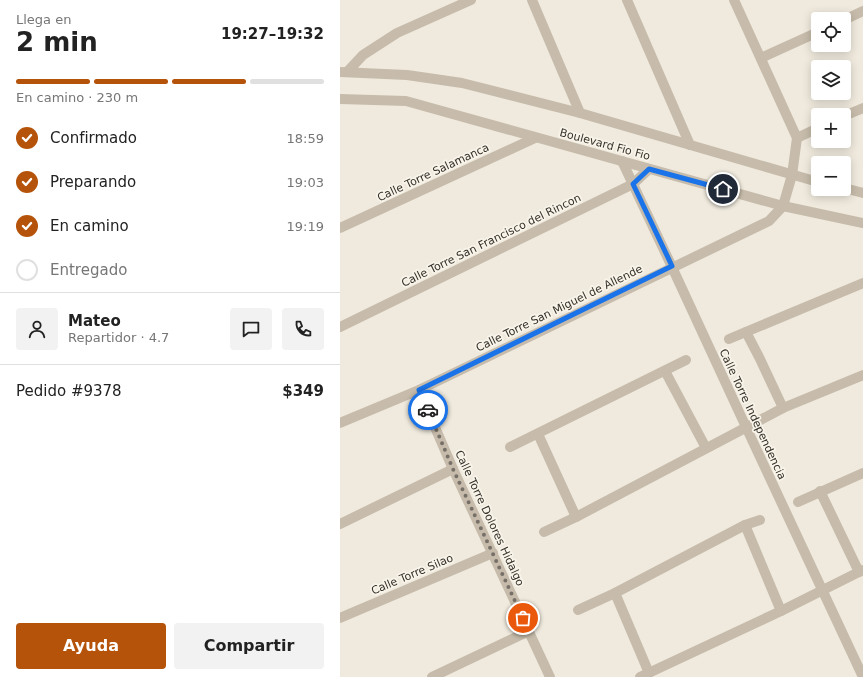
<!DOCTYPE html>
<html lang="es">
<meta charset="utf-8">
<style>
:root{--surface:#fff;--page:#f2f2f2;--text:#222;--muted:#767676;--line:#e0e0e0;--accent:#b45309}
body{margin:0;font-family:"DejaVu Sans",sans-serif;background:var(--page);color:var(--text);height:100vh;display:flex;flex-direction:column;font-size:15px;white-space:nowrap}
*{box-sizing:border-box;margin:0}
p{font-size:13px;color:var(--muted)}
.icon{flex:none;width:22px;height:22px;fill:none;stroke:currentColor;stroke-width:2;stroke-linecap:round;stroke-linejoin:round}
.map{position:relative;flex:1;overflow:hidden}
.sheet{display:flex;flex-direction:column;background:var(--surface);width:340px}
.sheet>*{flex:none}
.tools{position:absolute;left:471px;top:12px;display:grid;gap:8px}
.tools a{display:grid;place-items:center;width:40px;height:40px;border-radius:4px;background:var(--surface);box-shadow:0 2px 10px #0003;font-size:20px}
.pin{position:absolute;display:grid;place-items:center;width:34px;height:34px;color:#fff;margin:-17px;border:2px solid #fff;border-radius:50%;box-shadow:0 1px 4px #0007}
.courier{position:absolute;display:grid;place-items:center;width:40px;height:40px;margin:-20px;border:3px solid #1a73e8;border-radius:50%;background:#fff;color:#222;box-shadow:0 1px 5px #0007}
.overview em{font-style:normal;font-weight:700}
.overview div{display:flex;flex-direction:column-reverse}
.overview{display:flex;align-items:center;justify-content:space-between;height:68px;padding:0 16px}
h1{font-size:26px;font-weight:700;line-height:30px}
.bar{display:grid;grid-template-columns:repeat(4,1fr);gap:6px 4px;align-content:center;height:48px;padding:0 16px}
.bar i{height:5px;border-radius:3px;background:var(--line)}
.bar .selected{background:var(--accent)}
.bar p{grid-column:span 4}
.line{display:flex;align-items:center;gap:10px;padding:0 16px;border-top:1px solid var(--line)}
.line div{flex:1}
.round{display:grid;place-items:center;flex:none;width:42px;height:42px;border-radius:4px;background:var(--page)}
ol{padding:0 16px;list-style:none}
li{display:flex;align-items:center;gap:12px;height:44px}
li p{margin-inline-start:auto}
li .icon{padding:4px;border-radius:50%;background:var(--accent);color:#fff;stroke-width:4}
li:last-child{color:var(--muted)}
li i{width:22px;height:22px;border:2px solid var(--line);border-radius:50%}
.cta{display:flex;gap:8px;margin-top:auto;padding:8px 16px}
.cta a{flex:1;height:46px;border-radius:4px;background:var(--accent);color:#fff;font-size:16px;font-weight:700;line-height:46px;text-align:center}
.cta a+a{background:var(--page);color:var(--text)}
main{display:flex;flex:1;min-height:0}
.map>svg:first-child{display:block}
</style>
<main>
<section class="sheet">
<div class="overview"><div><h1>2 min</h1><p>Llega en</p></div><em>19:27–19:32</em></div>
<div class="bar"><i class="selected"></i><i class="selected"></i><i class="selected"></i><i></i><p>En camino · 230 m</p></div>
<ol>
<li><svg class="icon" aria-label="check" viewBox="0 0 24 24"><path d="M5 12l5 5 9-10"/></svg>Confirmado<p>18:59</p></li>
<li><svg class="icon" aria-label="check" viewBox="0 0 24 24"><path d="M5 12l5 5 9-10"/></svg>Preparando<p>19:03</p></li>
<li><svg class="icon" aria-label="check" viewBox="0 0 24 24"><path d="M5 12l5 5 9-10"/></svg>En camino<p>19:19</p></li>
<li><i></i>Entregado</li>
</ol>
<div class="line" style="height:72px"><a class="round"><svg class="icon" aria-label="person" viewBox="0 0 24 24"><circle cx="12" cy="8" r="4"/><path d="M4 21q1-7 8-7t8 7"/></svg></a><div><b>Mateo</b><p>Repartidor · 4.7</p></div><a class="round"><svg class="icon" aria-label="chat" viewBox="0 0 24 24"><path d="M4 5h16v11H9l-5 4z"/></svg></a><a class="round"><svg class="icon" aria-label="phone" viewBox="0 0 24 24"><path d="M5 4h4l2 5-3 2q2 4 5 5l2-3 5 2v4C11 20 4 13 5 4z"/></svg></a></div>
<div class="line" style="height:52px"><div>Pedido #9378</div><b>$349</b></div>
<div class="cta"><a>Ayuda</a><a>Compartir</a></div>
</section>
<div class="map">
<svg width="523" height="677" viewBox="0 0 523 677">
<rect width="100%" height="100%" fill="#f0eade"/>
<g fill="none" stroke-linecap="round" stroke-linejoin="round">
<g stroke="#c7bcab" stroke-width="10">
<path d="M192 0 240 113"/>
<path d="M287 0 350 145"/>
<path d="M504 20 523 11"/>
<path d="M421 58 478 32"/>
<path d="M8 71 23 55 57 33 131 0"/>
<path d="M0 72 67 75 122 83 240 113 478 182"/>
<path d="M0 99 66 101 443 206 523 223"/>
<path d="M504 116 523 108"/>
<path d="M457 138 478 128"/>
<path d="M282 161 332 267 406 427 523 677"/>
<path d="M504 188 523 193"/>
<path d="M0 228 195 138"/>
<path d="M0 327 293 184 309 169"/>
<path d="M406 332 420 359 443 408"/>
<path d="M389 339 523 283"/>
<path d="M325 371 366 448"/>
<path d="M79 390 113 469 210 677"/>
<path d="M0 423 79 390 429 221 443 206 452 175 457 138 394 0"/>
<path d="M198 434 236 517"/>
<path d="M170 447 346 360"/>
<path d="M480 491 519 572"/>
<path d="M458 502 523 473"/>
<path d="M0 524 113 469"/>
<path d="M405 525 441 611"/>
<path d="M204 532 236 517 443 408 523 375"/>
<path d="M275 593 309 673"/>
<path d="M238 610 275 593 405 525 420 520"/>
<path d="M0 618 153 553"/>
<path d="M92 677 189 631"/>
<path d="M300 677 441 611 523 570"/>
</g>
</g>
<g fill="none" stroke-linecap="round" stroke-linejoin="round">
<path stroke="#777068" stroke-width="4" stroke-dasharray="0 7.2" d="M88 410 113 469 183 618"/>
<path stroke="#1a73e8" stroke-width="5" d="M88 410 79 390 332 266 293 184 309 169 383 189"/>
</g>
<g text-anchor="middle" stroke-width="3.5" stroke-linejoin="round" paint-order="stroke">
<g font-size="11" fill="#362f29" stroke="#f8f4ea">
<text transform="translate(265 144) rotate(15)" y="4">Boulevard Fio Fio</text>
<text transform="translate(93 172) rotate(-25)" y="4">Calle Torre Salamanca</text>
<text transform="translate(151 240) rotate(-26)" y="4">Calle Torre San Francisco del Rincon</text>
<text transform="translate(219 308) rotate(-26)" y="4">Calle Torre San Miguel de Allende</text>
<text transform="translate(413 414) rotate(65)" y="4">Calle Torre Independencia</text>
<text transform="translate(150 518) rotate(65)" y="4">Calle Torre Dolores Hidalgo</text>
<text transform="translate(72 574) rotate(-23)" y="4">Calle Torre Silao</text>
</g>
</g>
</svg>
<div class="tools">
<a><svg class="icon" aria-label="locate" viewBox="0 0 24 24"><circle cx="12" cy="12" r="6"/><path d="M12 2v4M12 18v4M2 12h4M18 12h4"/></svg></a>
<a><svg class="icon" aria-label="layers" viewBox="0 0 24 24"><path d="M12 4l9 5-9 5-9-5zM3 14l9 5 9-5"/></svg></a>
<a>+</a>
<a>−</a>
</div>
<div class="pin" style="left:183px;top:618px;background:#ea580c"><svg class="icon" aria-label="bag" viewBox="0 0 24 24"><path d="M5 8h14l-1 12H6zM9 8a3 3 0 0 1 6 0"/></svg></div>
<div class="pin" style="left:383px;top:189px;background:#1f2937"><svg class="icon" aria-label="home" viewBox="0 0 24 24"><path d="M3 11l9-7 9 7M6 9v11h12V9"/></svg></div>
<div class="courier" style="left:88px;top:410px"><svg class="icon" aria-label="car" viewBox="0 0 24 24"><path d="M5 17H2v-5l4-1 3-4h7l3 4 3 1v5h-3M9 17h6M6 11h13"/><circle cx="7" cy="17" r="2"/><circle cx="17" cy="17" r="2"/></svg></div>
</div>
</main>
